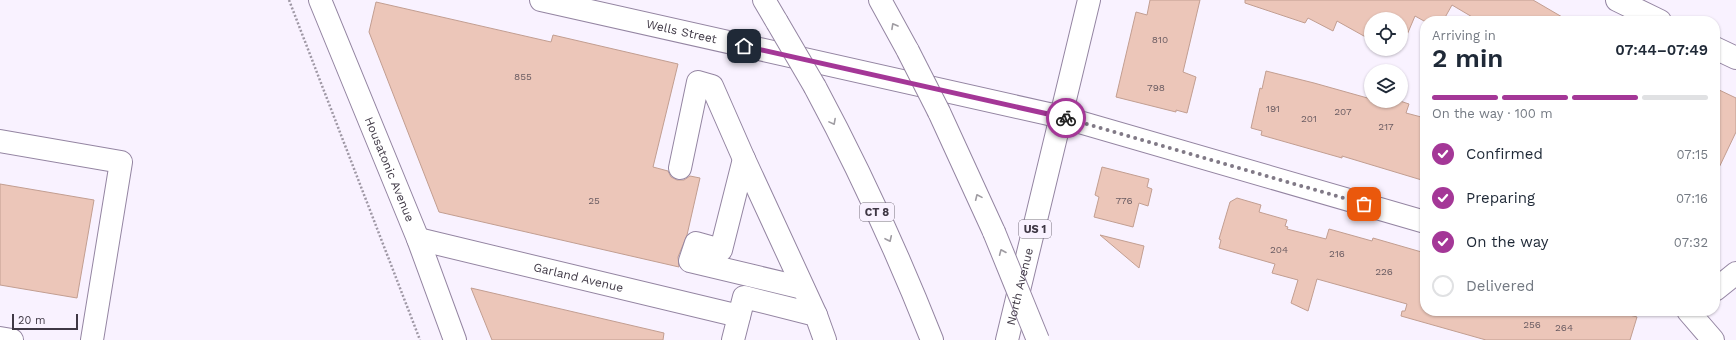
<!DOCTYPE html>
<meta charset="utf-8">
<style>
:root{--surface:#fff;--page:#f2f2f3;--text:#1f2937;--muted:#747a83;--line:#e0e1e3;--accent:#a43797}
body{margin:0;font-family:"Work Sans",sans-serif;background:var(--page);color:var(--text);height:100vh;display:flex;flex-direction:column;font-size:15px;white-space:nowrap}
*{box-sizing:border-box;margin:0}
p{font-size:13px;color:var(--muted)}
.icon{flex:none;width:22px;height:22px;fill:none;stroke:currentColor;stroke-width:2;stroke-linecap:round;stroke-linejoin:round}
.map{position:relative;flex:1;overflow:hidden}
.sheet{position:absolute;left:1420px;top:16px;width:300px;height:300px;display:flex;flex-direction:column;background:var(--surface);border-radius:16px;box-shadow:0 1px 3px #0004}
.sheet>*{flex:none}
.tools{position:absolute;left:1364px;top:12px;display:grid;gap:8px}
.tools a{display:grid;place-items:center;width:44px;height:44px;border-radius:50%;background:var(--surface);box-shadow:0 1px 3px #0004;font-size:20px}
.scale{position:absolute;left:12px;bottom:10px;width:66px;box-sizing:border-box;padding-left:4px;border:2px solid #3f3845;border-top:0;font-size:11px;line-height:14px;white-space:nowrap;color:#3f3845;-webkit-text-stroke:3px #f9f2ff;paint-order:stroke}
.pin{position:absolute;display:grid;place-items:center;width:34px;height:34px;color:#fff;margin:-17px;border-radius:8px;box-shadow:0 2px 6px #0006}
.courier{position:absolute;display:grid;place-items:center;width:40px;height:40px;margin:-20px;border:3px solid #a43797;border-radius:50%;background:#fff;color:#222;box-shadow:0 1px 5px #0007}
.headline em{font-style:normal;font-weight:600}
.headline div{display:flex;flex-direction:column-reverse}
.headline{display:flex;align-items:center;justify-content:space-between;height:68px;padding:0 12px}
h1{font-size:26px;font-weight:600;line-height:30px}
.bar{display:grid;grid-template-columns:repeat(4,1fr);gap:6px 4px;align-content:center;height:48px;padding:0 12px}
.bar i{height:5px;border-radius:3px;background:var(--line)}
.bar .active{background:var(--accent)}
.bar p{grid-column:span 4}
ol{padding:0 12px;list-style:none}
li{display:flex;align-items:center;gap:12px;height:44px}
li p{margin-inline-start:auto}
li .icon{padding:4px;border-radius:50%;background:var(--accent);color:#fff;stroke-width:4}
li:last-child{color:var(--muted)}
li i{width:22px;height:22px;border:2px solid var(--line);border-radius:50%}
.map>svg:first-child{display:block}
</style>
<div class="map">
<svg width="1736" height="340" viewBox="0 0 1736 340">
<rect width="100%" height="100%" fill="#f9f2ff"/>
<g fill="#ecc6b9" stroke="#c29e91">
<path d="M1150 0H1200L1183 72 1196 77 1187 113 1176 110V112L1116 97 1136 12 1147 15Z"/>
<path d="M1245 0H1533L1569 21H1479L1452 5 1443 21H1424L1415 16 1401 49V19H1371V40L1337 21 1333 31 1308 18 1305 23 1245 3Z"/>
<path d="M376 2 551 42 553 35 678 64 653 167 668 171 671 177 677 180H684L690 176 700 178 687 235 678 257 679 267 439 212 369 32Z"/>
<path d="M1266 71 1314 83 1371 99V101H1400L1409 104 1406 113 1425 118V181L1342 156V158L1261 135 1262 131 1251 128 1260 88 1262 89Z"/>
<path d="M1715 88 1736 98V132L1715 176Z"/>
<path d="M1102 167 1149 179 1147 187 1152 189 1148 206 1139 203 1133 227 1094 217 1099 197 1095 195Z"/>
<path d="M0 184 94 200 77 298 0 285Z"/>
<path d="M1237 198 1261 205 1259 212 1287 220 1285 226 1288 227 1287 229 1326 239 1329 229 1372 241 1373 238 1425 253V311H1615L1637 317 1630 340H1486L1401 316 1402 311H1405L1407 304 1317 279 1308 311 1291 303 1298 280 1272 273 1275 264 1219 248 1221 240 1219 239 1230 202Z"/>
<path d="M1100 235 1144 246 1139 268Z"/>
<path d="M471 288 664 333 663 340H492Z"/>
</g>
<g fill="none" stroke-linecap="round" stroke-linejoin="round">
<defs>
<g id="minor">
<path id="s1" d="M541 0 1062 117 1425 222"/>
<path d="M1617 0 1660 21"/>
<path d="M1715 48 1736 58"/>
<path d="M0 141 121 162 92 340"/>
<path d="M744 159 721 250 696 243 690 261 803 288"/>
<path d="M680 168 698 82 712 86 744 159 816 315"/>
<path id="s2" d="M418 239 739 316"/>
<path d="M1715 290 1736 273"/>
<path d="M1688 311 1713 340"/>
<path d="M0 338 12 340"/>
<path d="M733 340 744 297 816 315 825 340"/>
</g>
<g id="major">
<path id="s3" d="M320 0 418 239 455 340"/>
<path id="s4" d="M1007 340 1089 0"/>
</g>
<g id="highway">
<path d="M764 0 777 22"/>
<path d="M880 0 908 51"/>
<path d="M815 87C859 169 898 254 932 340"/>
<path d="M939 112 994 232"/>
</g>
</defs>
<use href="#minor" stroke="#9485a2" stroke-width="24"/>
<use href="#major" stroke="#9485a2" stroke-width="24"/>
<use href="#highway" stroke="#9485a2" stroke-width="24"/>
<path stroke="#9f98a5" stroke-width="2.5" stroke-dasharray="2 2" stroke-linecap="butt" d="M289 0 420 340"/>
<use href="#minor" stroke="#fff" stroke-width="22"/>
<use href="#major" stroke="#fff" stroke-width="22"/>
<use href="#highway" stroke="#fff" stroke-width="22"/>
<defs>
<g id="highway-bridge">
<path d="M777 22 815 87"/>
<path d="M908 51 939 112"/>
<path d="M994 232 1038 340"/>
</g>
</defs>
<use href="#highway-bridge" stroke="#9485a2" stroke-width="24" stroke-linecap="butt"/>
<use href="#highway-bridge" stroke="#fff" stroke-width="22"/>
</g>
<defs><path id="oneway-chevron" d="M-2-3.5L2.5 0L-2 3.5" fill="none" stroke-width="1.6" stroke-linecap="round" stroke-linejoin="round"/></defs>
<g stroke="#9f9ca2">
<use href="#oneway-chevron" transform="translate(894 26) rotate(-119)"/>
<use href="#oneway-chevron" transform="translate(833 122) rotate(62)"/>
<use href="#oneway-chevron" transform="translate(978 197) rotate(-114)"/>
<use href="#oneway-chevron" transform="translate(889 239) rotate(65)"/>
<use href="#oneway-chevron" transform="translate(1002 252) rotate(-113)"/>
</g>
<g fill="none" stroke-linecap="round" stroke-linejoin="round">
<path stroke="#807986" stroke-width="4" stroke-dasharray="0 7.2" d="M1066 118 1364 204"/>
<path stroke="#a43797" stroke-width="5" d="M744 46 1066 118"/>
</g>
<g text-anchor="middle" stroke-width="3" stroke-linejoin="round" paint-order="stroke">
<g font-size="10" fill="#6a5c62">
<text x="1160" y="43">810</text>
<text x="523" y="80">855</text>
<text x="1156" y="91">798</text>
<text x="1273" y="112">191</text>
<text x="1343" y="115">207</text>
<text x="1309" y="122">201</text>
<text x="1386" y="130">217</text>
<text x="594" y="204">25</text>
<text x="1124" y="204">776</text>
<text x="1279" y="253">204</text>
<text x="1337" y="257">216</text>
<text x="1384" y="275">226</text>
<text x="1532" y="328">256</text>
<text x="1564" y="331">264</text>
</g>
<g fill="#f9f2ff" stroke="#77707d" stroke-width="1">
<rect x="860" y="203" width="34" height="18" rx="3"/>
<rect x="1019" y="220" width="32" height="18" rx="3"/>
</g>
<g font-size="11" font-weight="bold" fill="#3f3845">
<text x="877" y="216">CT 8</text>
<text x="1035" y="233">US 1</text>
</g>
<g font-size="12" fill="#3f3845" stroke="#f9f2ff">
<text dy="4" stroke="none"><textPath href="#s1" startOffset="144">Wells Street</textPath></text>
<text dy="4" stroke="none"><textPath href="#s3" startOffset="183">Housatonic Avenue</textPath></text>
<text dy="4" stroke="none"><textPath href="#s2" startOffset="165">Garland Avenue</textPath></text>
<text dy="4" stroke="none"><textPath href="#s4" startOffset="55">North Avenue</textPath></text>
</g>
</g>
</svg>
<div class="tools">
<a><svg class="icon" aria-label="locate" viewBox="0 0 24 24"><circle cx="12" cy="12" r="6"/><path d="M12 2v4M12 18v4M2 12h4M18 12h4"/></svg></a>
<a><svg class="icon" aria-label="layers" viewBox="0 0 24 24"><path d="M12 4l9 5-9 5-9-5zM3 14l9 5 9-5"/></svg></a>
</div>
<div class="scale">20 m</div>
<div class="pin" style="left:1364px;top:204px;background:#ea580c"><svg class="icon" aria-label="bag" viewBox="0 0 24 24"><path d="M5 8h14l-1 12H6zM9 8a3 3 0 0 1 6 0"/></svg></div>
<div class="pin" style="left:744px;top:46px;background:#1f2937"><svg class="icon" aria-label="home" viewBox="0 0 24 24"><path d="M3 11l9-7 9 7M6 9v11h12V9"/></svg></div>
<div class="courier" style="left:1066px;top:118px"><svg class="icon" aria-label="bike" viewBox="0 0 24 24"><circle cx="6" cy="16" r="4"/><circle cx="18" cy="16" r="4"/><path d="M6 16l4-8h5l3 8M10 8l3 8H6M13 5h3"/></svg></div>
<section class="sheet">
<div class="headline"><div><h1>2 min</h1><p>Arriving in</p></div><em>07:44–07:49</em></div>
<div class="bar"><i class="active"></i><i class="active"></i><i class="active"></i><i></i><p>On the way · 100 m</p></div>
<ol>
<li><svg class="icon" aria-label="check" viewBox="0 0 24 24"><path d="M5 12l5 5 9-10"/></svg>Confirmed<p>07:15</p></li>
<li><svg class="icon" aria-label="check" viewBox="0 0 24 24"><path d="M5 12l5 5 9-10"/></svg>Preparing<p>07:16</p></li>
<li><svg class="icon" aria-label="check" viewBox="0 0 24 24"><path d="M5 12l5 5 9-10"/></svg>On the way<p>07:32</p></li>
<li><i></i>Delivered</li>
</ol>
</section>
</div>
